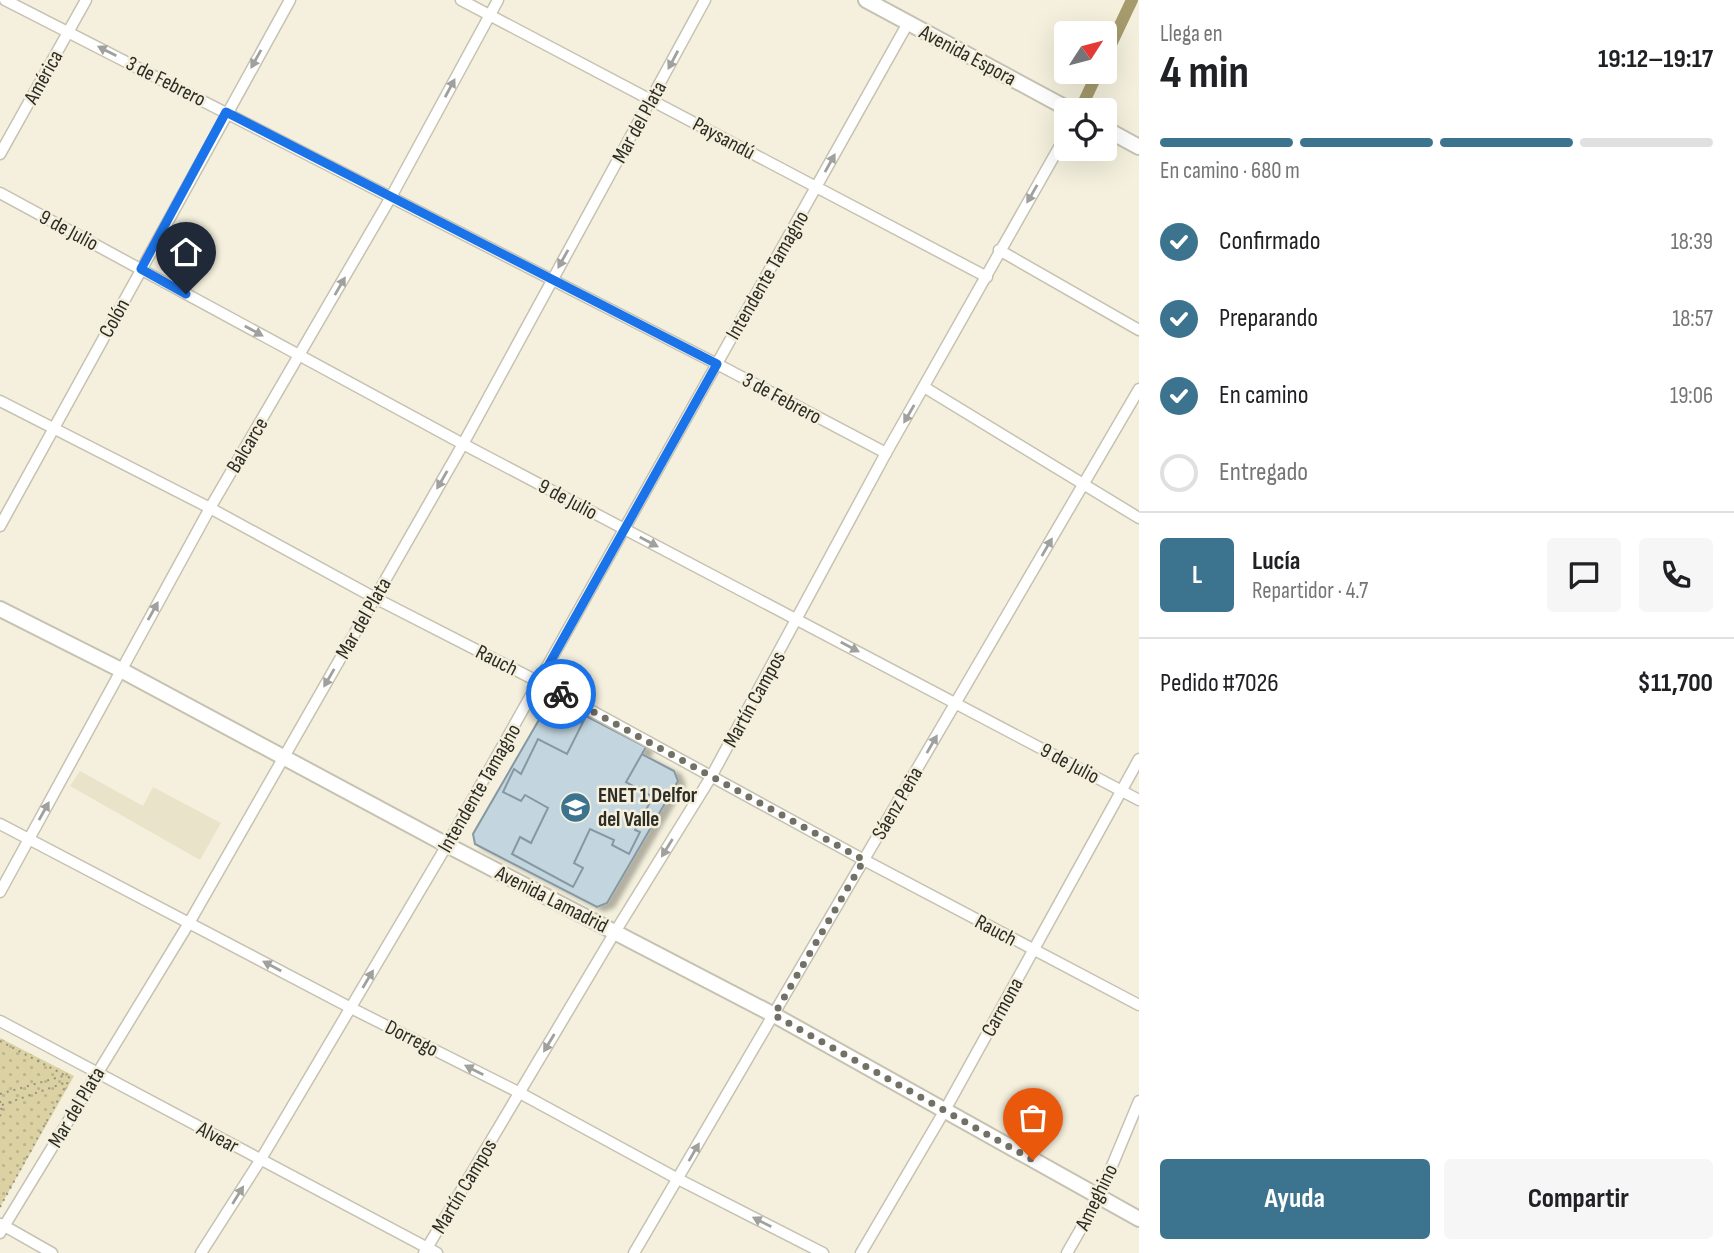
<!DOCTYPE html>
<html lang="es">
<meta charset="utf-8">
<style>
:root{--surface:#fff;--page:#f6f6f6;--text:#202124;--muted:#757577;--line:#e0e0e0;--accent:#3c748f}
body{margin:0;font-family:"Sofia Sans Condensed",sans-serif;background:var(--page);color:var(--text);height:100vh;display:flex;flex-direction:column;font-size:26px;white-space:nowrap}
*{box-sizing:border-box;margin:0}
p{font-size:23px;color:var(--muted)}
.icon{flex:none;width:38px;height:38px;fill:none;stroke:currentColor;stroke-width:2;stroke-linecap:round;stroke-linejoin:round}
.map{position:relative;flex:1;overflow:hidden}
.sheet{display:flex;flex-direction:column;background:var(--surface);width:595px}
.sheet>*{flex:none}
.needle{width:46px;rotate:54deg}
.fabs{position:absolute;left:1054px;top:21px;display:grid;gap:14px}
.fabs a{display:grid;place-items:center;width:63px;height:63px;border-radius:7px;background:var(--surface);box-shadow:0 7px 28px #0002;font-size:35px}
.pin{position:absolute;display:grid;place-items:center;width:60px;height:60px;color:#fff;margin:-72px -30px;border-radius:50% 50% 50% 0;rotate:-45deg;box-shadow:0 0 7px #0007}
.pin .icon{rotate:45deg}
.courier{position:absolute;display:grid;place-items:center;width:70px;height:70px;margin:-35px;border:5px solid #1a73e8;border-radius:50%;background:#fff;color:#222;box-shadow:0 2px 9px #0007}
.head em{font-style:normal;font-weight:700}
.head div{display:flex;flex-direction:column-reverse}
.head{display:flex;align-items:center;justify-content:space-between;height:119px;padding:0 21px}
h1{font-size:46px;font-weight:700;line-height:52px}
.bar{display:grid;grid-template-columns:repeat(4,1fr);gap:10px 7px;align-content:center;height:84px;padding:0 21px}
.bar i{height:9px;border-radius:5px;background:var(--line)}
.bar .active{background:var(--accent)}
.bar p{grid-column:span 4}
.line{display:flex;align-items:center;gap:18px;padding:0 21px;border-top:2px solid var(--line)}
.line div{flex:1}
.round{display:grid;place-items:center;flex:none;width:74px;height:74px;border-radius:7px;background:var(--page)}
ol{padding:0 21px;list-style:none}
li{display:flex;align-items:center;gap:21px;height:77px}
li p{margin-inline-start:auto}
li .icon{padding:7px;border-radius:50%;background:var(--accent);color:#fff;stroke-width:4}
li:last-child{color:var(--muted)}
li i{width:38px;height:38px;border:4px solid var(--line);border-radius:50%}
.action{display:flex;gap:14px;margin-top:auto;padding:14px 21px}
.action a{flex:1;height:80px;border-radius:7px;background:var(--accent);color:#fff;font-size:28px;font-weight:700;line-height:80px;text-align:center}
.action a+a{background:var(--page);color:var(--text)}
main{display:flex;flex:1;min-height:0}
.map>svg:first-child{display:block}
</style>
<main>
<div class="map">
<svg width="1139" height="1253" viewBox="0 0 1139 1253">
<defs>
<pattern id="green-dots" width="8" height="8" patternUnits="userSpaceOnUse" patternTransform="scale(1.75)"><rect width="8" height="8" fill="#dbd1a2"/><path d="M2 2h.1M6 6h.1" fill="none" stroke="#bcb48b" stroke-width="1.8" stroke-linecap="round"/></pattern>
<filter id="shadow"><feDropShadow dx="7" dy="4" stdDeviation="2" flood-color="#0004"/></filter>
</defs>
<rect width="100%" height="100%" fill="#f4f0dd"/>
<path fill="#e9e3ca" d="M80 771 143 806 153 787 221 823 200 860 70 786Z"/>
<path fill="url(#green-dots)" d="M0 1038 74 1076 0 1207Z"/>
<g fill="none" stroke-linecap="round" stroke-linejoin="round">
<g stroke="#a69b6d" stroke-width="12">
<path d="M1104 59 1132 0"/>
<path d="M1080 110 1098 72"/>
</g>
</g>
<g fill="#c3d6e0" stroke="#8698a1" stroke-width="2" filter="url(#shadow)">
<path d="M554 708 674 771 678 781 607 903 597 907 475 844 473 834 544 711Z"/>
<path d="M586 716 646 747 626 782 653 797 635 830 640 832 629 854 612 845 614 840 590 829 574 863 583 868 573 887 512 854 520 837 531 843 548 808 525 795 521 801 503 792 514 769 521 774 538 739 567 754Z"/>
</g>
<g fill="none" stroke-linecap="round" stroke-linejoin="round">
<defs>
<g id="street">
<path d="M5 0 717 364 886 453"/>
<path d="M461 0 987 277"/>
<path d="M0 154 86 0"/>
<path d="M0 193 463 444 1139 800"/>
<path d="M999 250 1139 330"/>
<path d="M924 387 1139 518"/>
<path d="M0 401 210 508 375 598 539 682 864 860 1139 1005"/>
<path d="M0 526 290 0"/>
<path d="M0 824 351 1008 520 1093 678 1179 823 1253"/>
<path d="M0 892 210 508 391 197 498 0"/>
<path d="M0 1021 437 1253"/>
<path d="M1 1224 52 1253"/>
<path d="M0 1233 189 923 463 444 705 0"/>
<path d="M201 1253 261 1159 447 845 908 23"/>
<path d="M424 1253 615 932 711 777 886 453 1066 135"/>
<path d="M634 1253 1139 389"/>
<path d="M861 1253 945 1110 1139 759"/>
<path d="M1067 1253 1099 1197 1139 1101"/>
</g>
<g id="secondary">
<path d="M866 0 1070 110"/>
<path d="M1104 128 1139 147"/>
<path d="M0 609 121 670 447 845 774 1015 1139 1219"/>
</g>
</defs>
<use href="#street" stroke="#c6c2b1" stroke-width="13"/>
<use href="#secondary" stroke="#c6c2b1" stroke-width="18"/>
<g stroke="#949184" stroke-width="2" stroke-dasharray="2 5" stroke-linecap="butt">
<path d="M0 1041 70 1078 0 1207"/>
<path d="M0 1094 63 1076"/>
<path d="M0 1101 2 1112 0 1116"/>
<path d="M2 1105 67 1082"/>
</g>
<use href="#street" stroke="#fff" stroke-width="10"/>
<use href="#secondary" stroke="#fff" stroke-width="14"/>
</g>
<defs><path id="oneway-solid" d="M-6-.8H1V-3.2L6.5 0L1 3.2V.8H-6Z" transform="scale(1.75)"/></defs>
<g fill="#a0a09d">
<use href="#oneway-solid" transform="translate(107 51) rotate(-153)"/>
<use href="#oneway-solid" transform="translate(256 59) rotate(119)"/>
<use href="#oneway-solid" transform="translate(673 60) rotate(118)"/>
<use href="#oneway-solid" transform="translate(450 88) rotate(-62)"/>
<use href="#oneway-solid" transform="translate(830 163) rotate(-61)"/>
<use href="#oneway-solid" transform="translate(1032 194) rotate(120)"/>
<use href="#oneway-solid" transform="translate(563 259) rotate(119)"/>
<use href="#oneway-solid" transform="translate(340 286) rotate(-60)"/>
<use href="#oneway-solid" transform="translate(254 331) rotate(29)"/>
<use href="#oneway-solid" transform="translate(909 414) rotate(120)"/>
<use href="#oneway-solid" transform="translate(442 480) rotate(120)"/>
<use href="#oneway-solid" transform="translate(649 542) rotate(28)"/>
<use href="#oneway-solid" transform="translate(1047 547) rotate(-60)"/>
<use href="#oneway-solid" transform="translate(153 611) rotate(-61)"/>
<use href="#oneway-solid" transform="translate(850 647) rotate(28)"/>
<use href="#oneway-solid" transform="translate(329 678) rotate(120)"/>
<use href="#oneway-solid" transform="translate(932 744) rotate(-60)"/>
<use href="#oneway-solid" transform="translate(44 811) rotate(-61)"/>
<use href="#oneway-solid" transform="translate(667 848) rotate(122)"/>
<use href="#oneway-solid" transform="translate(272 966) rotate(-152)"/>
<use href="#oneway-solid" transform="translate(368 979) rotate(-59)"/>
<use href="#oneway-solid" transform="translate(549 1043) rotate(121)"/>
<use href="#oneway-solid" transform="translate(474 1070) rotate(-153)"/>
<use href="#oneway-solid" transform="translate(694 1152) rotate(-60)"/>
<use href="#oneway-solid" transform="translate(238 1195) rotate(-58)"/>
<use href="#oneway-solid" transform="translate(762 1222) rotate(-153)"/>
</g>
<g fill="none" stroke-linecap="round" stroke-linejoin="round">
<path stroke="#737165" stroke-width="7" stroke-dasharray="0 12.6" d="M561 694 864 860 774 1015 1033 1160"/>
<path stroke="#1a73e8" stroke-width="9" d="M186 294 141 269 226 112 717 364 539 682 561 694"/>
</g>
<defs>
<symbol id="school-disc" viewBox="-11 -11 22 22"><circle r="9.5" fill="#3c748f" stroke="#f4f0dd"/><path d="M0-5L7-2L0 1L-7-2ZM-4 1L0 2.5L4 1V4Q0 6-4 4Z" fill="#fff"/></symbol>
</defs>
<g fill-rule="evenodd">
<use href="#school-disc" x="558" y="790" width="35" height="35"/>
</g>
<g text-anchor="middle" stroke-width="5" stroke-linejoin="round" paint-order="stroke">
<g font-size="21" fill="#2d2c25" stroke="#f4f0dd">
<text transform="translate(968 55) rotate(28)" y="7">Avenida Espora</text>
<text transform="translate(43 77) rotate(-61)" y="7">América</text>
<text transform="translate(166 81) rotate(27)" y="7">3 de Febrero</text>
<text transform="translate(639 122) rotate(-61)" y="7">Mar del Plata</text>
<text transform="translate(724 138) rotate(28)" y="7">Paysandú</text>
<text transform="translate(69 230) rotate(28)" y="7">9 de Julio</text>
<text transform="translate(767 275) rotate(-60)" y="7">Intendente Tamagno</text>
<text transform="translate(114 318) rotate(-61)" y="7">Colón</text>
<text transform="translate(782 398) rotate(28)" y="7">3 de Febrero</text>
<text transform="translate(247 445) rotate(-59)" y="7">Balcarce</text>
<text transform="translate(568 499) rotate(28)" y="7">9 de Julio</text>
<text transform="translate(363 618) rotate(-60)" y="7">Mar del Plata</text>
<text transform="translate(497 660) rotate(27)" y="7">Rauch</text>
<text transform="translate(754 699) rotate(-61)" y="7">Martín Campos</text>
<text transform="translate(1070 763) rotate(28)" y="7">9 de Julio</text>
<text transform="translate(479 788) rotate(-60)" y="7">Intendente Tamagno</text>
<text transform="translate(897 803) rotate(-60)" y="7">Sáenz Peña</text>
<text transform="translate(552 899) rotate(27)" y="7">Avenida Lamadrid</text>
<text transform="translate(996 930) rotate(28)" y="7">Rauch</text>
<text transform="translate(1002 1007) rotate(-61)" y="7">Carmona</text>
<text transform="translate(412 1038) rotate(27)" y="7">Dorrego</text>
<text transform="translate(76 1107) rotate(-59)" y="7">Mar del Plata</text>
<text transform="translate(218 1137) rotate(28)" y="7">Alvear</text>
<text transform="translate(464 1186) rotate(-59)" y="7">Martín Campos</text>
<text transform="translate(1096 1197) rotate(-64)" y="7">Ameghino</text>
</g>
<g font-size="21" font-weight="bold" fill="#2d2c25" stroke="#f4f0dd" text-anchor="start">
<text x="598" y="802">ENET 1 Delfor<tspan x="598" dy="24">del Valle</tspan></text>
</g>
</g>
</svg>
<div class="fabs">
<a><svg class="needle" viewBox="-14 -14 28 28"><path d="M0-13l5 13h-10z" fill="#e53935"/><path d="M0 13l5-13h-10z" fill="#757577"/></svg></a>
<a><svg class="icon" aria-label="locate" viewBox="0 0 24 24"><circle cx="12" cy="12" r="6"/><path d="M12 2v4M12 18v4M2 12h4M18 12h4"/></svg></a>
</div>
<div class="pin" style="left:1033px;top:1160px;background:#ea580c"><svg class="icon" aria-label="bag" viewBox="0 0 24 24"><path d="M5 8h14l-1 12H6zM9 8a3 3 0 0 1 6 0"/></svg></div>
<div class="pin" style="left:186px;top:294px;background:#1f2937"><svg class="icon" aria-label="home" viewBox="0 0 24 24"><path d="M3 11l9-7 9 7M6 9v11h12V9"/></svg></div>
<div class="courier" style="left:561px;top:694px"><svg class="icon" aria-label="bike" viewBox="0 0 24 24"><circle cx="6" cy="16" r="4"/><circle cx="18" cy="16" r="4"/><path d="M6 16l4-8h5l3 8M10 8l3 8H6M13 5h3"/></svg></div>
</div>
<section class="sheet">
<div class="head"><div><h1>4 min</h1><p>Llega en</p></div><em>19:12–19:17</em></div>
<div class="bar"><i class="active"></i><i class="active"></i><i class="active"></i><i></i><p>En camino · 680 m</p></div>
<ol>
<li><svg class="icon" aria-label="check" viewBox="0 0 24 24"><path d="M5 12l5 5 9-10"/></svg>Confirmado<p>18:39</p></li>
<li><svg class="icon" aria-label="check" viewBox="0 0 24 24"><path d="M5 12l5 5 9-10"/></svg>Preparando<p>18:57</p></li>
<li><svg class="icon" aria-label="check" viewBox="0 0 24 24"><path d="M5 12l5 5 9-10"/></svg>En camino<p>19:06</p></li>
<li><i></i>Entregado</li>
</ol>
<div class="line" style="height:126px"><b class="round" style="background:var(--accent);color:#fff">L</b><div><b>Lucía</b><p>Repartidor · 4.7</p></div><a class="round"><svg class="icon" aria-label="chat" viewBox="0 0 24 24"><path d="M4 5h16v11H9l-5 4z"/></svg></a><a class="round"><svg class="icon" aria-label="phone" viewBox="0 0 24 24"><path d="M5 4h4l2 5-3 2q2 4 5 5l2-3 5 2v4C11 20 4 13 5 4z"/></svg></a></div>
<div class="line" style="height:91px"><div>Pedido #7026</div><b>$11,700</b></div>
<div class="action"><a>Ayuda</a><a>Compartir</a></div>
</section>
</main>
